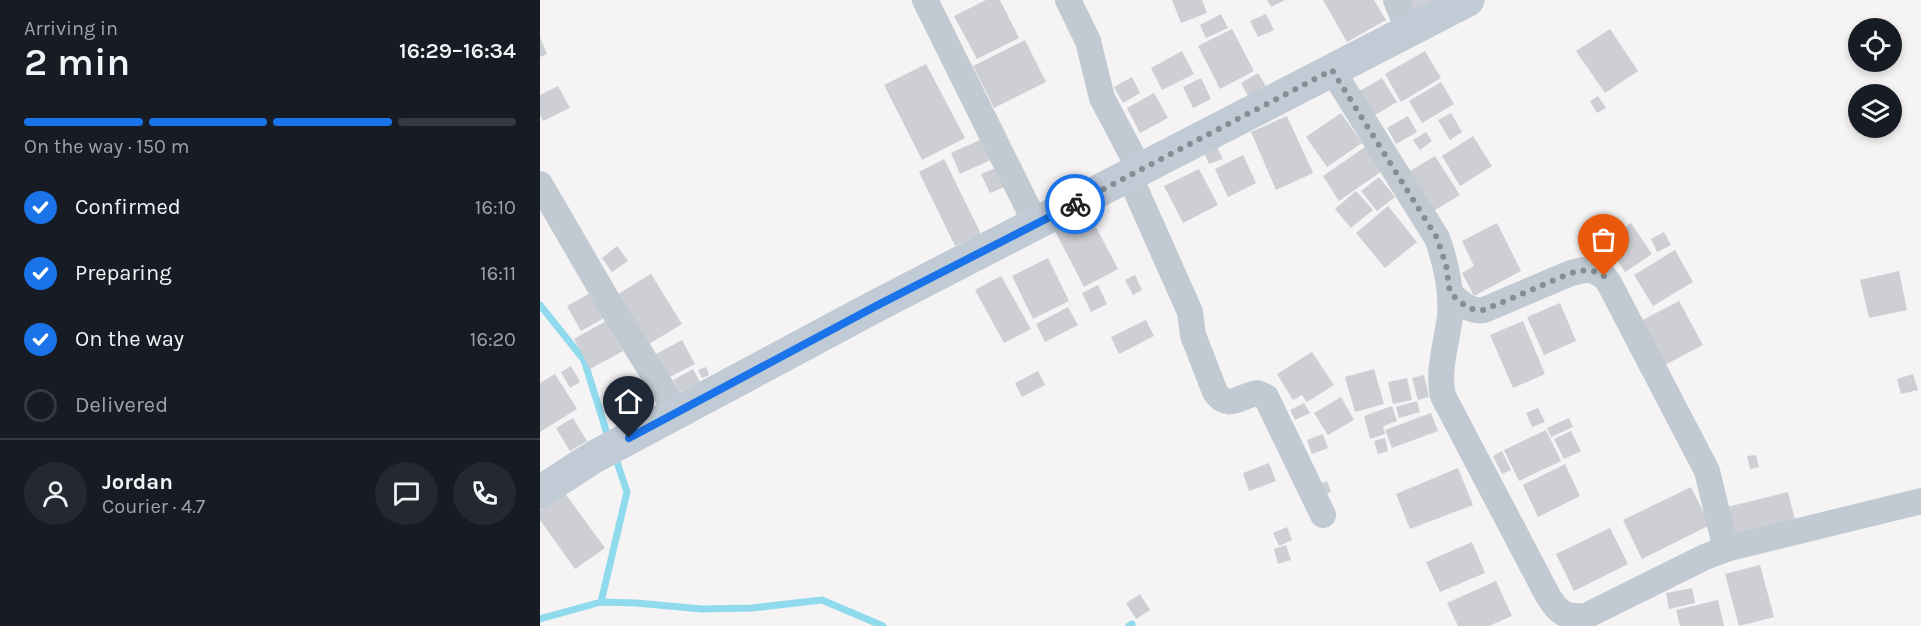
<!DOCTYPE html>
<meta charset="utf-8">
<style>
:root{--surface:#171b24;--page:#242831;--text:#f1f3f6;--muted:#9ea1a6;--line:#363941;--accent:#1a73e8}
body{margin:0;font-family:Karla,sans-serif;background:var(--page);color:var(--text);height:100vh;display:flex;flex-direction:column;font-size:22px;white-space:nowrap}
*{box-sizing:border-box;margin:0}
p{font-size:20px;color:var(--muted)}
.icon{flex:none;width:33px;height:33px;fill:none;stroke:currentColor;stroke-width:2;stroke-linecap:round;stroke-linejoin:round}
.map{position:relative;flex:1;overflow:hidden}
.sheet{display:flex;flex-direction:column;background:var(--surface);width:540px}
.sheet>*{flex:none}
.fabs{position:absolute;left:1308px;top:18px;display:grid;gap:12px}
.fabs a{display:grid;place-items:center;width:54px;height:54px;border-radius:50%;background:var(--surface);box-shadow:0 3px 9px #0003;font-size:30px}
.pin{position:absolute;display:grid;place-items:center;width:51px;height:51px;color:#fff;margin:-62px -26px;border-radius:50% 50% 50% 0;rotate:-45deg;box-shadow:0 0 6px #0007}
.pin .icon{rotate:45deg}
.courier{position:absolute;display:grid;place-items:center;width:60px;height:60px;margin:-30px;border:4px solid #1a73e8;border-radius:50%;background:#fff;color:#222;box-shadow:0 2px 8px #0007}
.headline em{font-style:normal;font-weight:600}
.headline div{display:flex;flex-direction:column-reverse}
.headline{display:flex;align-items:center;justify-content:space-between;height:102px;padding:0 24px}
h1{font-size:39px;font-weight:600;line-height:45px}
.bar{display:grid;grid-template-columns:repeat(4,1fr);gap:9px 6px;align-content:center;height:72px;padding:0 24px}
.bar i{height:8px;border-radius:4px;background:var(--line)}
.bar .on{background:var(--accent)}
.bar p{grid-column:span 4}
.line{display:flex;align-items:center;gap:15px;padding:0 24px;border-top:2px solid var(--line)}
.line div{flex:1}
.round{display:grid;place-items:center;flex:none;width:63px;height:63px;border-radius:32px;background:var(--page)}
ol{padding:0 24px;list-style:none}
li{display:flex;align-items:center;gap:18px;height:66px}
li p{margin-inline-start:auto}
li .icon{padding:6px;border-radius:50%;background:var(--accent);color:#fff;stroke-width:4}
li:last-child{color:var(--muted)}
li i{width:33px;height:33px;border:3px solid var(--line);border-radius:50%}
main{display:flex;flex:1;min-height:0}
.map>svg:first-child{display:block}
</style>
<main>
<section class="sheet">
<div class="headline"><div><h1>2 min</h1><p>Arriving in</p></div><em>16:29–16:34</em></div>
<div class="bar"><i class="on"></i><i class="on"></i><i class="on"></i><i></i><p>On the way · 150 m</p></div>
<ol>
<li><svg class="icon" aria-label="check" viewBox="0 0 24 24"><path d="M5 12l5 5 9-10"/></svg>Confirmed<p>16:10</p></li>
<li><svg class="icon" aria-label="check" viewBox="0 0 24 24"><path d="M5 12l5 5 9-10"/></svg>Preparing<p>16:11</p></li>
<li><svg class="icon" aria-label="check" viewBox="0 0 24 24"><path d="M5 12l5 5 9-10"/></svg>On the way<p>16:20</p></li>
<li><i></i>Delivered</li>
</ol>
<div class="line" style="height:108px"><a class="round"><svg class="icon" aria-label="person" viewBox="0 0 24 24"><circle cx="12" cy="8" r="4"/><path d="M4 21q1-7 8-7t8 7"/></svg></a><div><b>Jordan</b><p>Courier · 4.7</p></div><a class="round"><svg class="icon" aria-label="chat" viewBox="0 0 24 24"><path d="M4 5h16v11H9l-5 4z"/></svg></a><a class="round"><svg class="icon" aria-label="phone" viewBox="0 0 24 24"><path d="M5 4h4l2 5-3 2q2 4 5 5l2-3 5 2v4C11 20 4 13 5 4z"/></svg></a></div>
</section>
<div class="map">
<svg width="1381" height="626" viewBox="0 0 1381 626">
<rect width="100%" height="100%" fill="#f5f3f3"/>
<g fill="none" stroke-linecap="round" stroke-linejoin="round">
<g stroke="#90daee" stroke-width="7">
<path d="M0 305 44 360 69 440"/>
<path d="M61 602 87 492 75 456"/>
<path d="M0 619 61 602 96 603 162 609 212 608 282 600 343 626"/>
<path d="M589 626 592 624"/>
</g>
</g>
<g fill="#cdcfd5">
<path d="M446 0H460L479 38 437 59 414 16Z"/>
<path d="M632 0H662L667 13 641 23Z"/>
<path d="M727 0H745L731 7Z"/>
<path d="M783 0H834L846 20 807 42Z"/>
<path d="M866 0H893L872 11Z"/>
<path d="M681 14 688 28 666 38 660 25Z"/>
<path d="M726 14 734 30 718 37 710 21Z"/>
<path d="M692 29 714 71 680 89 658 46Z"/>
<path d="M1070 29 1098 71 1065 93 1036 51Z"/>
<path d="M0 37 7 54 0 57Z"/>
<path d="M485 40 506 82 454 108 433 66Z"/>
<path d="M642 51 654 74 622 90 611 68Z"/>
<path d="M885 51 901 78 861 102 845 74Z"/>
<path d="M386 64 425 138 382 160 344 85Z"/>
<path d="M718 73 726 86 708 96 701 83Z"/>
<path d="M592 77 600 93 583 103 574 87Z"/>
<path d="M661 78 671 99 653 108 643 87Z"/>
<path d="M842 78 857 102 830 118 816 93Z"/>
<path d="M901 82 914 104 882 123 869 101Z"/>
<path d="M18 86 30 108 3 121 0 115V95Z"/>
<path d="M614 93 628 118 600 133 587 108Z"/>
<path d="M1058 96 1066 108 1057 113 1050 101Z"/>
<path d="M801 113 822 143 787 167 766 137Z"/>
<path d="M911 113 922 132 910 140 898 120Z"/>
<path d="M747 116 773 173 736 190 711 132Z"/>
<path d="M868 116 877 132 856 144 847 128Z"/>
<path d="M886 132 892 141 880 150 873 140Z"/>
<path d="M933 136 952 166 920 186 902 156Z"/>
<path d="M444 138 453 159 420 174 411 153Z"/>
<path d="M677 147 683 159 669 164 664 153Z"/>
<path d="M825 147 842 171 799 201 783 176Z"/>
<path d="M703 155 716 183 688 197 675 169Z"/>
<path d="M895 156 920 195 892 212 867 173Z"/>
<path d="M404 159 441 234 415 246 379 172Z"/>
<path d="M458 167 467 186 450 193 441 174Z"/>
<path d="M659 169 678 205 643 223 624 186Z"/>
<path d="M839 177 855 197 837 211 821 191Z"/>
<path d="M816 191 833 210 811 228 795 209Z"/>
<path d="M848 206 877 242 845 268 816 233Z"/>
<path d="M548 212 578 269 544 287 514 229Z"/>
<path d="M957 223 981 271 934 296 922 273 934 266 922 241Z"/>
<path d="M1091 223 1112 254 1085 272 1064 241Z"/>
<path d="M1124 232 1131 245 1117 252 1111 239Z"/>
<path d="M77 246 88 261 72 272 62 258Z"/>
<path d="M1135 250 1153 282 1113 306 1094 275Z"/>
<path d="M508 258 529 301 493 319 472 276Z"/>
<path d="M1359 271 1367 310 1329 318 1320 280Z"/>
<path d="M111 274 142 324 109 344 78 294Z"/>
<path d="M595 275 602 290 593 295 585 280Z"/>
<path d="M461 276 491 329 464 343 435 290Z"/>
<path d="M558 285 567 304 551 312 542 293Z"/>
<path d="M52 292 66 317 41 331 27 306Z"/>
<path d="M1139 301 1163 345 1123 366 1099 322Z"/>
<path d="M1020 303 1036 341 1004 355 987 317Z"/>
<path d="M528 307 538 325 505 342 496 324Z"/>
<path d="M606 320 614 336 579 354 571 337Z"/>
<path d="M66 321 83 351 50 369 34 339Z"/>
<path d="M983 321 1005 374 973 388 950 335Z"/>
<path d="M142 340 155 364 126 379 114 355Z"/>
<path d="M772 352 794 385 767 402 762 395 753 400 737 374Z"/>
<path d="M31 366 40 382 30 388 21 372Z"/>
<path d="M166 367 169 375 162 378 158 370Z"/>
<path d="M153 369 160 382 140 392 133 380Z"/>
<path d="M834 369 844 404 815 412 805 377Z"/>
<path d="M498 371 505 385 482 397 475 383Z"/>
<path d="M15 374 37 409 0 432V383Z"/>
<path d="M1373 374 1378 390 1361 394 1357 379Z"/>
<path d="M884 375 889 397 878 400 872 378Z"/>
<path d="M867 378 872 400 853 404 848 382Z"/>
<path d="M801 397 814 420 788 435 774 413Z"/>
<path d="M877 401 880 412 859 418 856 407Z"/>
<path d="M764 403 770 413 755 420 750 410Z"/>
<path d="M852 406 857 421 843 426 845 434 830 439 824 416Z"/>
<path d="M998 408 1005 422 992 427 986 413Z"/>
<path d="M891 413 898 431 852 448 845 430Z"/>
<path d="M33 418 47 441 30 451 16 428Z"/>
<path d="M1029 418 1033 427 1011 437 1007 428Z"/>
<path d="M1006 430 1021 461 979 481 964 450Z"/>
<path d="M1031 431 1041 451 1024 459 1014 439Z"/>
<path d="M783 434 788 448 772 454 767 440Z"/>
<path d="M845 438 848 451 838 454 834 441Z"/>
<path d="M962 451 971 470 962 474 953 456Z"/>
<path d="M1216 455 1219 467 1210 469 1207 456Z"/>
<path d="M729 463 736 481 709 491 703 473Z"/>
<path d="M1025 464 1040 496 998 517 983 485Z"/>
<path d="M918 468 933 505 870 529 856 494Z"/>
<path d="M787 481 791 492 776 497 772 487Z"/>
<path d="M1151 487 1170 525 1102 559 1083 520Z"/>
<path d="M24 492 65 548 35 569 0 520V510Z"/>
<path d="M1248 492 1256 524 1195 539 1187 507Z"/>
<path d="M747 527 752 540 739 546 733 533Z"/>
<path d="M1070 528 1088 564 1034 591 1016 554Z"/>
<path d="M932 542 945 573 900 592 886 562Z"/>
<path d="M746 545 751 560 738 564 734 549Z"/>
<path d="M1220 565 1234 617 1199 626 1185 574Z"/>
<path d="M956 581 972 616 949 626H918L907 603Z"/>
<path d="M1152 588 1155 603 1129 609 1126 593Z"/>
<path d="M600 594 610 610 596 619 586 603Z"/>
<path d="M1178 600 1184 626H1140L1136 610Z"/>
</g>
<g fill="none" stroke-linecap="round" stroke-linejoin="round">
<g stroke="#c1cad2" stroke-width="26">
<path d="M385 0 496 224"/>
<path d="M528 0 548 41 562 98 600 170"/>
<path d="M856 0 869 31"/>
<path d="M792 70 897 238C906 263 912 289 910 316 907 343 897 370 903 396L1007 594C1017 612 1025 618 1046 616L1165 557 1186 549 1381 501"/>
<path d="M589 175 650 312 653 335 675 392C688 411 700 396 717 393L726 397 783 515"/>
<path d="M0 184 72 308 137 412"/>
<path d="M910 293C921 303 929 312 944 310L1031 273 1044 270H1052L1064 276 1069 283 1167 471 1186 549"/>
</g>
<path stroke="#c1cbd6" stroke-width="33" d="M0 492 54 457 336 306 928 0"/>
</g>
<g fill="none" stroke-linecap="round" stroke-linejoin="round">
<path stroke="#868d94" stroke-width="6" stroke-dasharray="0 10.8" d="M535 204 792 70 897 238 906 265 910 293C921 302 929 312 944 310L1031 273C1044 269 1052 269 1064 276"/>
<path stroke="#1a73e8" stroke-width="8" d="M89 438 336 306 535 204"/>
</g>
</svg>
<div class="fabs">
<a><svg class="icon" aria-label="locate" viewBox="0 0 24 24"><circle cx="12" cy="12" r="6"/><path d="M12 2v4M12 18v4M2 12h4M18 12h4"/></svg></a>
<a><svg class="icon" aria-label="layers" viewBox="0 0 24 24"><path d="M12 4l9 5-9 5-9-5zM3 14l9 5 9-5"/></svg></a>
</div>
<div class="pin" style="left:1064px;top:276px;background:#ea580c"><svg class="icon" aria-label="bag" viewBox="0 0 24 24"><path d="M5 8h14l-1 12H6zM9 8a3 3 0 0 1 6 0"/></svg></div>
<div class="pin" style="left:89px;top:438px;background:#1f2937"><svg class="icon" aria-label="home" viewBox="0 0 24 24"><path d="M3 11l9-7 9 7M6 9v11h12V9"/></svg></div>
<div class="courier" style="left:535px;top:204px"><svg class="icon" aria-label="bike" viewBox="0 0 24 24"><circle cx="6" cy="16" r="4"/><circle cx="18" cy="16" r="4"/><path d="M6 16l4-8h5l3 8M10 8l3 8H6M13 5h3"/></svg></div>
</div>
</main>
